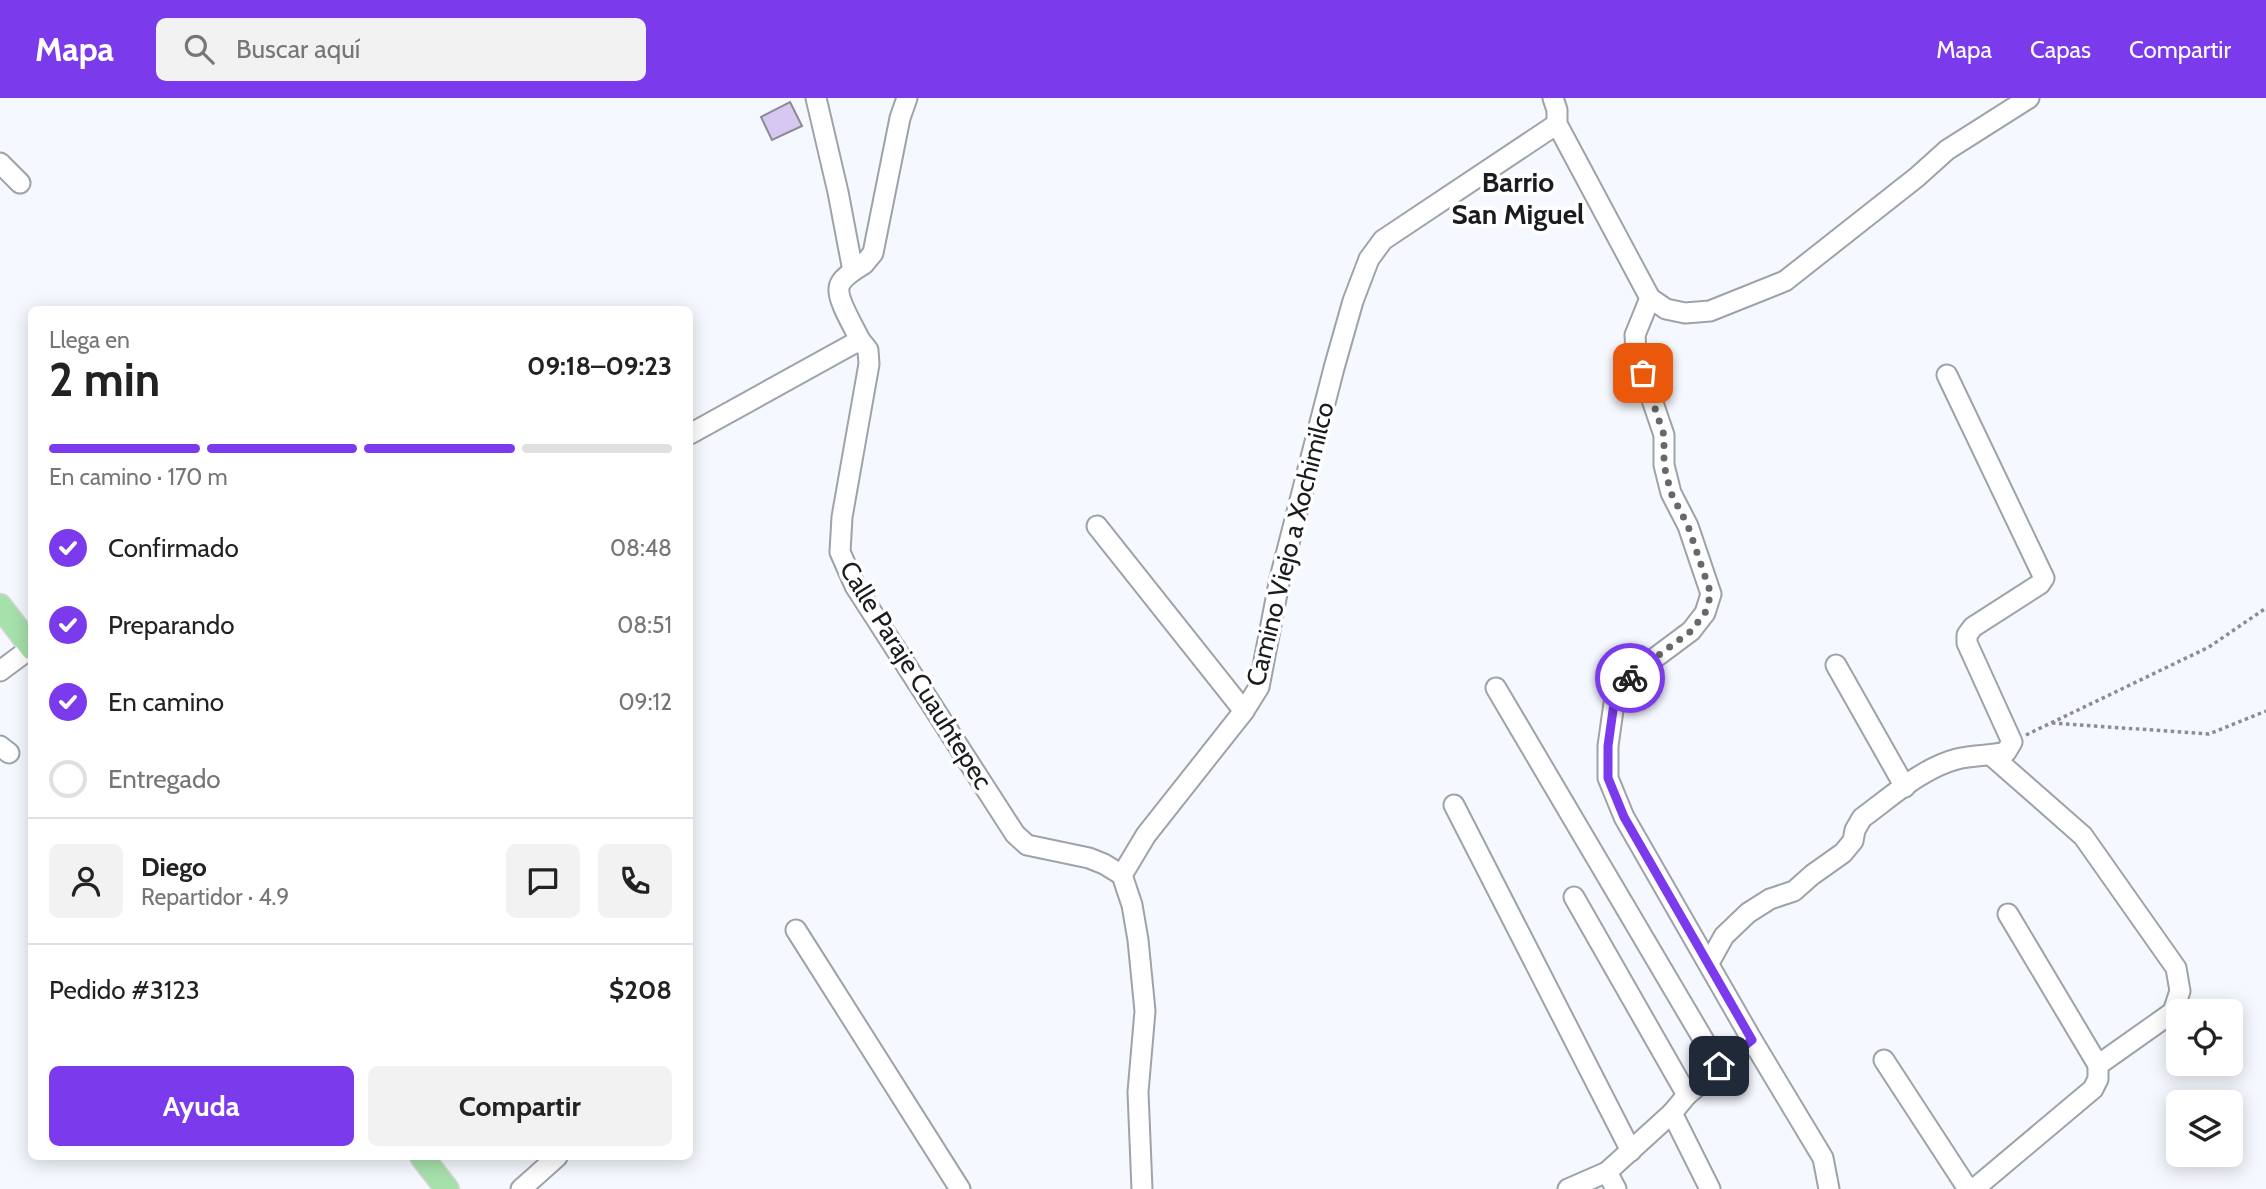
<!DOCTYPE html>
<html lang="es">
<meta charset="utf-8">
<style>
:root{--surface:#fff;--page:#f2f2f2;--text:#222;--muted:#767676;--line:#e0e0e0;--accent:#7c3aed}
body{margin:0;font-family:Cabin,sans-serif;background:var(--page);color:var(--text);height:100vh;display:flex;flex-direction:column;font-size:26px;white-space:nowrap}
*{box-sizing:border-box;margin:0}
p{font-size:23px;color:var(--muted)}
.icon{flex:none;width:38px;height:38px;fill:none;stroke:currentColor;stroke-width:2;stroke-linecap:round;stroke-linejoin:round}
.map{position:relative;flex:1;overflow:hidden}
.panel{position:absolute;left:28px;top:208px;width:665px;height:854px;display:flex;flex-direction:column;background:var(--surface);border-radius:10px;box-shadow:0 4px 18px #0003}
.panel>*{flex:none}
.controls{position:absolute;left:2166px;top:901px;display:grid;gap:14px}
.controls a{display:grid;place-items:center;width:77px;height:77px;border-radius:10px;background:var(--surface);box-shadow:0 4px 18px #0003;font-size:35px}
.pin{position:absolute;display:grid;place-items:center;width:60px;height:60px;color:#fff;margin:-30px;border-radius:14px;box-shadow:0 4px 10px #0006}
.courier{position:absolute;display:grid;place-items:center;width:70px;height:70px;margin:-35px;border:5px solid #7c3aed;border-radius:50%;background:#fff;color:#222;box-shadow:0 2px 9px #0007}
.summary em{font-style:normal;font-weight:700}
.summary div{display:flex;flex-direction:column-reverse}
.summary{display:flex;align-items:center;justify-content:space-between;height:119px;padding:0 21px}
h1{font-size:46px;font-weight:700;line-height:52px}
.bar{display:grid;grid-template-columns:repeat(4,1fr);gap:10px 7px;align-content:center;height:84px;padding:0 21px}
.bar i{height:9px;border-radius:5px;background:var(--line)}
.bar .active{background:var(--accent)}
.bar p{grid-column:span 4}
.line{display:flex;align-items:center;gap:18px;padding:0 21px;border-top:2px solid var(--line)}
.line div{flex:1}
.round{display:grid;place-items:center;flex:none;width:74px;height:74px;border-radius:10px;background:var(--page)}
ol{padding:0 21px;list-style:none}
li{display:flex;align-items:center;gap:21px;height:77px}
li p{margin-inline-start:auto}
li .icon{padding:7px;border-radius:50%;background:var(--accent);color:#fff;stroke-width:4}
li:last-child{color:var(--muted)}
li i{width:38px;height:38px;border:4px solid var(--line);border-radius:50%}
.action{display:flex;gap:14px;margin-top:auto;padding:14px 21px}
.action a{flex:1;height:80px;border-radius:10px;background:var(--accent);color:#fff;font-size:28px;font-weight:700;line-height:80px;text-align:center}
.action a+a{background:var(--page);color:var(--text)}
header{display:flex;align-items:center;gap:42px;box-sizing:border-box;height:98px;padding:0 35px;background:var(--accent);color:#fff}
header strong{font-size:33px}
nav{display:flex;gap:38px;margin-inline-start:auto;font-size:24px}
.search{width:490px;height:63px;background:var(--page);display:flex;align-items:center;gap:18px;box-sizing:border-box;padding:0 24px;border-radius:10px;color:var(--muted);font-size:26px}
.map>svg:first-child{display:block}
</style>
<header>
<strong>Mapa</strong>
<div class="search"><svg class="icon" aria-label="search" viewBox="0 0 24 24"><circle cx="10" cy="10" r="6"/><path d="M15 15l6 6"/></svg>Buscar aquí</div>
<nav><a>Mapa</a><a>Capas</a><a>Compartir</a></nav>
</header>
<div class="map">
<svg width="2266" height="1091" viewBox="0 0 2266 1091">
<rect width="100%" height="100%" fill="#f5f8fe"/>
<path fill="#d6c8f2" stroke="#8d8b92" stroke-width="2" d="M790 4 802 28 772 42 761 19Z"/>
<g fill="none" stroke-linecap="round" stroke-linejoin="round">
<defs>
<g id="minor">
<path d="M816 0 838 94 853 173 864 166 873 155 900 20 907 0"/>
<path d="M1553 0 1557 12V26L1650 200 1666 211 1685 215 1710 213 1785 183 1917 79 1947 52 2029 0"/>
<path d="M0 65 20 85"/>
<path d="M853 173C848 177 840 182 839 190 837 202 854 229 860 242"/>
<path d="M1650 200 1635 237 1636 255 1664 337V367L1671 395 1688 428 1711 496 1705 515 1691 533 1636 574 1623 588 1614 605 1608 648V680L1624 719 1752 942 1823 1060 1829 1091"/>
<path d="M690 336 860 242 868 252 869 266 842 419 840 454 855 488 1015 736 1027 747 1089 760 1104 766 1122 777"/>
<path d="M1097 428 1244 613"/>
<path d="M1836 567 1905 689"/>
<path d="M0 573 31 550"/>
<path d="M1496 590 1719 968"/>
<path d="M0 648 9 655"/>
<path d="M1454 707 1631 1053"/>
<path d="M1574 799 1687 997"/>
<path d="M2008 816 2098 967"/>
<path d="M796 832 960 1091"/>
<path d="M1709 865 1724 838 1748 815 1770 801 1794 793 1812 777 1843 755 1853 743 1855 732 1862 720C1891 699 1922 670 1957 661 1973 657 1990 658 2006 654L2012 644 1967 545V537L1973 529 2040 486 2044 480 1947 277"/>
<path d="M1884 962 1968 1091"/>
<path d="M1672 1015 1710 1091"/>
<path d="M1607 1074 1616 1091"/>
<path d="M521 1091 557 1059"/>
<path d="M1142 1091 1138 994 1145 913 1138 842 1132 807 1122 777 1146 737 1244 613 1259 589 1280 480 1334 270 1353 203 1369 161 1383 142 1557 26"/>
<path d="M1568 1091 1607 1074 1672 1015 1687 997 1752 942"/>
<path d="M1974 1091 2093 991 2098 981V967L2173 914 2180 893 2176 870 2083 738 1992 658"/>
</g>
<g id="major">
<path d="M0 508 32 550"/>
<path d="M422 1059 447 1091"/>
</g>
</defs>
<use href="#minor" stroke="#9ea2a9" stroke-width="23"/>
<use href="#major" stroke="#d6d6d6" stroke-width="26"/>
<g stroke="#8b8d91" stroke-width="3.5" stroke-dasharray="3.5 3.5" stroke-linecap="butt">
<path d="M2052 625 2209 636 2266 613"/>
<path d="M2026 637 2209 549 2266 510"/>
</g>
<use href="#minor" stroke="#fff" stroke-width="19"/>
<use href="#major" stroke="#a6e0ab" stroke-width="23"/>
</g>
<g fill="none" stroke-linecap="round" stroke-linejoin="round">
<path stroke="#67686c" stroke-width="7" stroke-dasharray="0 12.6" d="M1630 580 1636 574 1691 533 1705 515 1711 496 1688 428 1671 395 1664 367V337L1643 275"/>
<path stroke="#7c3aed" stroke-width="9" d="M1630 580 1623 588 1614 605 1608 648V680L1624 719 1752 942 1719 968"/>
</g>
<g text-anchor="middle" stroke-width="7" stroke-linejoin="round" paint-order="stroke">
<g font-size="26" fill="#1a1b1e" stroke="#fff">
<text transform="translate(1290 446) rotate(-76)" y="9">Camino Viejo a Xochimilco</text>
<text transform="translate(916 577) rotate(58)" y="9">Calle Paraje Cuauhtepec</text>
</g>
<g font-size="28" font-weight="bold" fill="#1a1b1e" stroke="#fff">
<text x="1518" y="94">Barrio<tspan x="1518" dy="32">San Miguel</tspan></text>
</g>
</g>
</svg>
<div class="controls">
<a><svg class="icon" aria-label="locate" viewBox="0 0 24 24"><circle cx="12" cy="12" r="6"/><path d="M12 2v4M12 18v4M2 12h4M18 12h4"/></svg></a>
<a><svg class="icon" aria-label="layers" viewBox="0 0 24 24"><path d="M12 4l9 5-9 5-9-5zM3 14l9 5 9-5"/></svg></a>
</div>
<div class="pin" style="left:1643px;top:275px;background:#ea580c"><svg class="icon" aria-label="bag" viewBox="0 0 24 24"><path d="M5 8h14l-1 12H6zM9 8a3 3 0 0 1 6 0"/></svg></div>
<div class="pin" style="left:1719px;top:968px;background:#1f2937"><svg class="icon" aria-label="home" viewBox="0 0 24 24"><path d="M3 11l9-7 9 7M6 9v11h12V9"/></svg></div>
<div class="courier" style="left:1630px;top:580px"><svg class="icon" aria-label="bike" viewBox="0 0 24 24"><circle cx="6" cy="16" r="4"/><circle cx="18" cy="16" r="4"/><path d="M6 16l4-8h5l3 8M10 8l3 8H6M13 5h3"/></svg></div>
<section class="panel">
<div class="summary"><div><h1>2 min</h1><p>Llega en</p></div><em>09:18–09:23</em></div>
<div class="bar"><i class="active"></i><i class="active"></i><i class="active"></i><i></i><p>En camino · 170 m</p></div>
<ol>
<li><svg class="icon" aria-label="check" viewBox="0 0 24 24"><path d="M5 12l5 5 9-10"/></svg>Confirmado<p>08:48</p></li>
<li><svg class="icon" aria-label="check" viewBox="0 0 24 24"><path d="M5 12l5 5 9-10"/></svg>Preparando<p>08:51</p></li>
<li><svg class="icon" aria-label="check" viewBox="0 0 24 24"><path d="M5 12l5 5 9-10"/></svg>En camino<p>09:12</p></li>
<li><i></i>Entregado</li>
</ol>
<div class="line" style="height:126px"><a class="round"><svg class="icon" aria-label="person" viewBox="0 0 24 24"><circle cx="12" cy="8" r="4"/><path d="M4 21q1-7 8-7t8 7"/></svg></a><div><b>Diego</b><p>Repartidor · 4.9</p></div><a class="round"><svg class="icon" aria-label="chat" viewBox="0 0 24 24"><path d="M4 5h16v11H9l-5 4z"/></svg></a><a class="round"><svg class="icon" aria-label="phone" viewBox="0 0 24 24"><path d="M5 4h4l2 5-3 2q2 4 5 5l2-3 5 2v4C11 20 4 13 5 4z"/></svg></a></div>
<div class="line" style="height:91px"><div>Pedido #3123</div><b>$208</b></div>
<div class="action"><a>Ayuda</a><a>Compartir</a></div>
</section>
</div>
